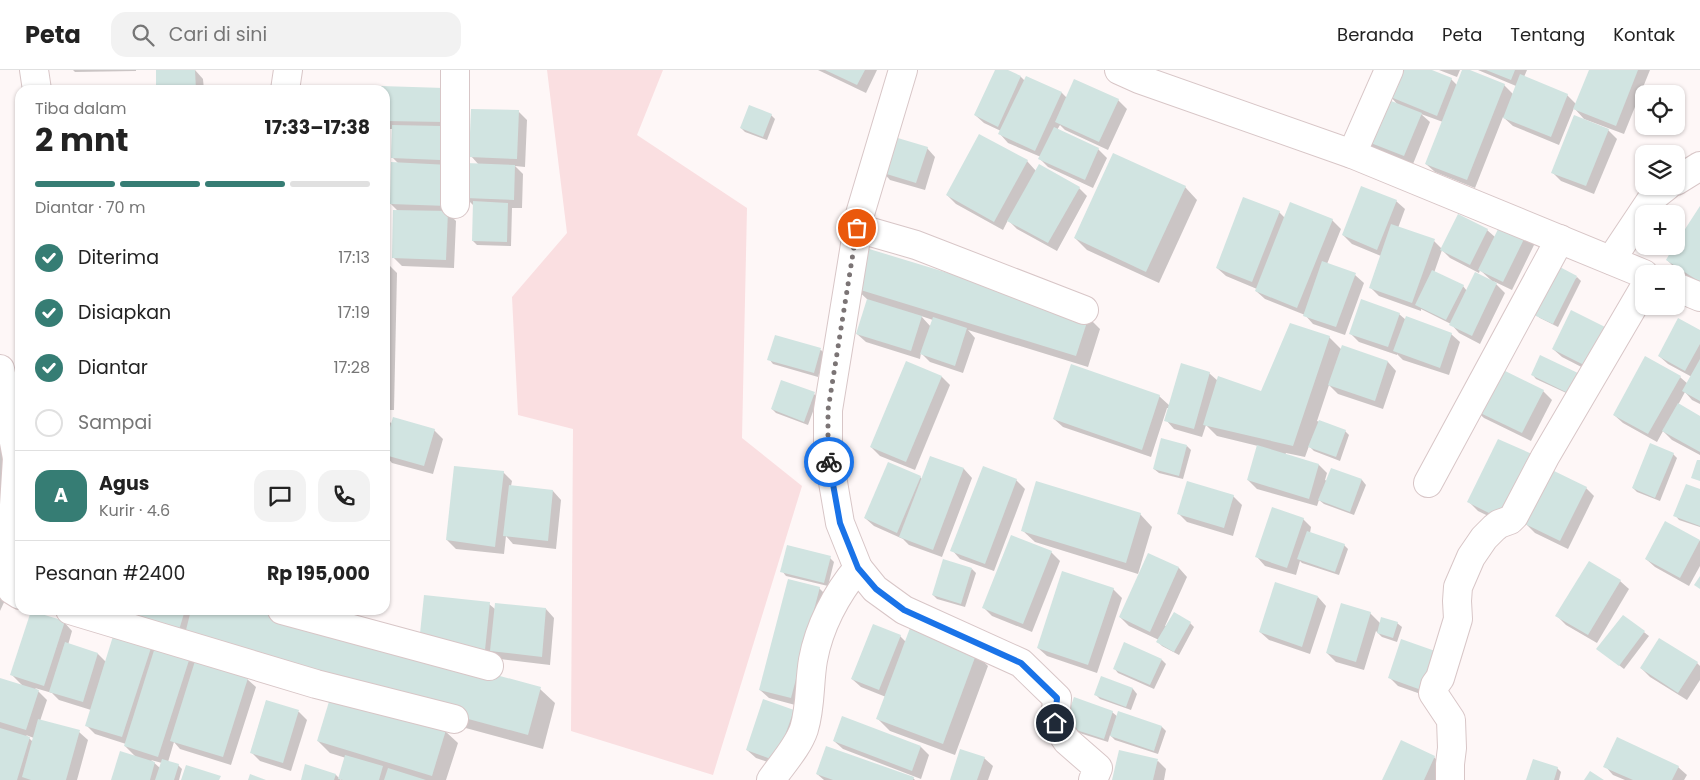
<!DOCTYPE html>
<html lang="id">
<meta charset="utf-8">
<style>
:root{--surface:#fff;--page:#f2f2f2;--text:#222;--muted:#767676;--line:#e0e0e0;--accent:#367d74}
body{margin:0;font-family:Poppins,sans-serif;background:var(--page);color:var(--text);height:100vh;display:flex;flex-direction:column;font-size:19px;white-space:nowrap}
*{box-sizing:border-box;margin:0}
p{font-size:16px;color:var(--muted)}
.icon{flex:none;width:28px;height:28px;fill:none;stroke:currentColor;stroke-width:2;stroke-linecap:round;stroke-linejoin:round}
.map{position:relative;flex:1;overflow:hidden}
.sheet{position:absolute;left:15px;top:15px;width:375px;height:530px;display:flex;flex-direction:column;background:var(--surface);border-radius:15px;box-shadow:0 1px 4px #0004}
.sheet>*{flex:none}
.tools{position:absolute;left:1635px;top:15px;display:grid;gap:10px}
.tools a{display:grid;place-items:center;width:50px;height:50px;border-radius:10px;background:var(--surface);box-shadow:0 1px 4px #0004;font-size:25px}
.pin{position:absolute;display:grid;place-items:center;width:42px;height:42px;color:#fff;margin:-21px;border:2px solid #fff;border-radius:50%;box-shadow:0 1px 5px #0007}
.courier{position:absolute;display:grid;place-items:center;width:50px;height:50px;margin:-25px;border:4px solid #1a73e8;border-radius:50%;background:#fff;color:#222;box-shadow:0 1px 6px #0007}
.summary em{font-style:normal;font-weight:700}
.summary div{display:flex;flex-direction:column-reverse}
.summary{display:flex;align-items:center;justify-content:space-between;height:85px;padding:0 20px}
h1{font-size:32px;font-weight:700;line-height:38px}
.bar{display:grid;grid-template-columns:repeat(4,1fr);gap:8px 5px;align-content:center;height:60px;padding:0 20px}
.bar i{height:6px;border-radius:4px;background:var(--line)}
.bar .on{background:var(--accent)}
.bar p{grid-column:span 4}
.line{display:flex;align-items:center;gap:12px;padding:0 20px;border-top:1px solid var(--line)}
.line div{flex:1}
.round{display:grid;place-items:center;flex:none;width:52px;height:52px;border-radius:15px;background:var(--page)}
ol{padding:0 20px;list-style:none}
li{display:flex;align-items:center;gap:15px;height:55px}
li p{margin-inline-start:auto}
li .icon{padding:5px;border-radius:50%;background:var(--accent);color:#fff;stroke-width:4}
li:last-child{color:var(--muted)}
li i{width:28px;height:28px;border:2px solid var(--line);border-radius:50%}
header{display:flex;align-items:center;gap:30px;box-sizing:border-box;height:70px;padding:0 25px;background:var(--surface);border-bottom:1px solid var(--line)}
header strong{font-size:24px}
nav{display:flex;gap:28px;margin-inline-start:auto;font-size:18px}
.search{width:350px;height:45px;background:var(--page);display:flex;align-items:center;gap:12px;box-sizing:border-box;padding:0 18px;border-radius:15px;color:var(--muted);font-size:19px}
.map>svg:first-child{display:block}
</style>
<header>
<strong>Peta</strong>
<div class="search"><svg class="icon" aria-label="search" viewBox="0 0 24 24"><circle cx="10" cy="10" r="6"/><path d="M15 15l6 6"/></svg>Cari di sini</div>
<nav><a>Beranda</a><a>Peta</a><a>Tentang</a><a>Kontak</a></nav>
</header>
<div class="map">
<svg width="1700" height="710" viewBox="0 0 1700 710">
<rect width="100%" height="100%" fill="#fef7f7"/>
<path fill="#fadfe1" d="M547 0H663L637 65 747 138 742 368 802 416 713 705 571 661 573 359 518 345 512 227 567 163Z"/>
<g fill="#0003" fill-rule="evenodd">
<path d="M73 0H136V1L75 2Z"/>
<path d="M195 0 203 9 204 20H157Z"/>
<path d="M818 0H877L866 23Z"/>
<path d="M996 0H1005L1021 7 1025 11 1026 7 1062 23 1067 28 1118 30 1127 39 1108 80 1065 60 1060 55 1057 60 1098 79 1107 88 1093 118 1048 97 1040 89 1041 87 1008 73 1000 64 1001 61 984 53 975 45Z"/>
<path d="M1429 0 1451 9 1457 15 1463 0H1467L1504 15 1513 24 1516 16 1478 0H1527L1524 7 1567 25 1576 34 1590 0H1650L1624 64 1584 49 1574 38 1559 75 1513 56 1503 47 1475 118 1435 102 1426 94 1443 52 1421 44 1430 52 1413 94 1373 78 1365 70 1398 35 1390 26Z"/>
<path d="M1439 0H1460L1457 7Z"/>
<path d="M383 17 452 28 449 144 456 151 454 198 402 196 393 187 398 141 391 134 399 94 393 88 394 59H390L385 53V20H383Z"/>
<path d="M518 41 527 50 525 97 515 96 523 104 522 138H512L511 176 477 175 473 171 474 136 466 128 479 95 471 86Z"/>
<path d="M771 45 775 49 767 70 745 62 741 58Z"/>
<path d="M1608 60 1617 69 1594 124 1561 111 1552 102Z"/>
<path d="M927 78 935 87 925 120 890 110 882 101Z"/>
<path d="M1027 91 1036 101 1079 118 1087 126 1057 181 1017 159 1008 150 1003 160 956 134 947 125Z"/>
<path d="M1185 117 1197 130 1159 213 1087 180 1075 168Z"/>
<path d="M1396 131 1405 139 1398 158 1434 171 1442 179 1487 160 1495 167 1502 153 1535 173 1512 220 1493 211 1505 223 1480 274 1459 263 1451 254 1421 239V241L1379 226 1370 217 1381 186 1352 174 1343 165ZM1442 180 1450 188 1479 203 1480 200 1492 211 1467 221 1463 216 1434 203Z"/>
<path d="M1700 138V214L1676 199 1667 190Z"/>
<path d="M1279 142 1285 148 1332 150 1341 159 1327 194 1355 205 1364 213 1345 265 1313 254 1305 245 1265 229 1256 221 1257 219 1226 206 1217 198Z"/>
<path d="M385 195H389L397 203 394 340H385Z"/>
<path d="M1577 207 1581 211 1558 257 1540 248 1535 244Z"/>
<path d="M855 218 1088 247 1100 259 1088 297 968 260 975 268 963 303 930 292 921 283 920 289 866 272 857 264 868 230ZM921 246 933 250 931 257Z"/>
<path d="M1572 242 1597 305 1562 287 1553 279Z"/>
<path d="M1399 244 1406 250 1451 264 1460 272 1449 305 1403 290 1397 284V285L1359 272 1350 263Z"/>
<path d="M1700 261V334L1692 330 1685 322 1678 335 1700 347V385L1672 370 1663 361 1657 372 1623 353 1614 345 1680 307 1688 314 1692 307 1668 294 1659 286Z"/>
<path d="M1329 267 1342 280V277L1388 292 1396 301 1383 339 1338 324 1329 315 1317 351 1345 361 1349 365 1340 391 1314 381 1309 376 1305 387 1286 383 1285 385 1319 395 1327 403 1325 410 1327 411 1332 400 1362 410 1366 415 1354 445 1324 434 1319 430 1317 436 1257 419 1248 410 1258 376 1217 366 1206 355 1202 367 1174 359 1166 350 1169 338H1167L1151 387 1063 357 1054 349 1159 326 1170 336 1209 303 1218 311 1262 323Z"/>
<path d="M821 280 825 284 818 307 773 294 769 289Z"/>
<path d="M1541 286 1575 327 1536 309 1532 304Z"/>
<path d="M906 293 942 307 950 315 915 400 880 386 871 377Z"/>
<path d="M1496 298 1543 321 1552 330 1531 371 1484 348 1475 340Z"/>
<path d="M0 318 14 508H0Z"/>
<path d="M814 324 818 328 808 355 776 343 772 339Z"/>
<path d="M385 347 392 354 434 360 443 369 433 404 392 393 385 385Z"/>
<path d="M1187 376 1191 380 1183 409 1159 403 1154 399Z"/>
<path d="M1673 384 1677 388 1660 431 1637 422 1633 418Z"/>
<path d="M1531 385 1509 456 1478 441 1469 432Z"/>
<path d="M931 387 964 399 972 408 942 487 909 475 903 469 874 456 865 448 920 407 922 409Z"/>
<path d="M503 402 512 411 511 416 553 421 561 430 556 479 513 474 506 466 504 484 456 479 447 470Z"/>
<path d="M1016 410 1025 419 994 501 960 489 952 480Z"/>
<path d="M1586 418 1594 426 1568 479 1535 463 1526 454Z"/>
<path d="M1700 420V457L1679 450 1675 445Z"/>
<path d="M1233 426 1242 435 1233 466 1187 452 1179 444Z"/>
<path d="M1140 444 1152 457 1138 504 1035 472 1022 460Z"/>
<path d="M1303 449 1311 457 1310 463 1344 475 1348 479 1339 505 1302 493 1300 491 1296 505 1265 496 1257 487Z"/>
<path d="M1666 453 1700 471V496L1689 516 1655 497 1646 489Z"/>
<path d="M1051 482 1060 491 1032 562 992 546 984 538Z"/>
<path d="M1149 485 1179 498 1187 507 1165 556 1190 553 1194 557 1179 585 1162 576 1158 572 1159 570 1129 556 1120 547Z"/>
<path d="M830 488 834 492 828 516 786 506 782 501Z"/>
<path d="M972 499 976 503 965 537 937 529 933 525Z"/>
<path d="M1620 511 1629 519 1597 573 1566 555 1557 546Z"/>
<path d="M819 518 828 527 799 636 769 628 760 620Z"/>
<path d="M1113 519 1122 528 1097 603 1047 586 1038 578Z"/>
<path d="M0 522 6 528 0 541Z"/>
<path d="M1318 527 1326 536 1310 584 1269 570 1260 562Z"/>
<path d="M489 534 495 539H546L554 548 550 595 500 589 494 583 493 588 429 581Z"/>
<path d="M67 540H250L540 619 555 633 543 679 199 586Z"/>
<path d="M1370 543 1381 554 1397 553 1402 557 1397 572 1382 567 1376 561 1364 600 1336 592 1327 583Z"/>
<path d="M1623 546 1649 566 1624 599 1598 579Z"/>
<path d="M64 552 72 561 68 575 98 584 106 592 157 575 247 609 256 617 231 695 180 679 174 672 168 692 178 695 182 699 179 710H112L137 688 125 676 126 674 95 664 87 656 91 640 59 630 52 623 35 618 47 630 40 651 79 662 88 670 77 710H0V609L23 616 12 605ZM26 665 34 668 33 672ZM151 690 162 693 160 698Z"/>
<path d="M900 566 906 572 976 584 988 596 955 685 890 661 878 649 886 627 861 617 852 609Z"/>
<path d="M1402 571 1432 628 1398 616 1389 607Z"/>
<path d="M1162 590 1166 594 1154 619 1118 603 1114 598Z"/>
<path d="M1697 593 1700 596V610L1687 630 1650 607 1641 598Z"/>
<path d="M1101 608 1133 619 1137 624 1131 640 1100 629 1096 625Z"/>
<path d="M266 632 299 642 307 650 291 701 260 691 251 682Z"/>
<path d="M794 641 802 650 785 698 756 688 747 680Z"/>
<path d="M1112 642 1118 647 1162 657 1166 661 1158 684 1115 670 1110 665 1108 672 1070 660Z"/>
<path d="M445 661 458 673 446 710H341L340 709V710H302L336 705 339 708 346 688 330 683 318 671Z"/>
<path d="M834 671 921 677 929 685 921 709 843 679Z"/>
<path d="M1434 687 1442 696 1436 710H1384Z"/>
<path d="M984 688 993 696 988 710H952Z"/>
<path d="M1158 691 1166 699 1164 710H1114Z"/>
<path d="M1605 696 1678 697 1687 705 1684 710H1625L1613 705Z"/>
<path d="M1557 698 1561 702 1559 710H1527Z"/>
<path d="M817 704 913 708 915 710H824Z"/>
</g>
<g fill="#d1e4e1">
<path d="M156 0H195L196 20H156Z"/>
<path d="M825 0H865L857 15Z"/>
<path d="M995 0H1008L1021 6 998 57 974 45Z"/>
<path d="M1398 0H1432L1452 8 1437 46 1388 26Z"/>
<path d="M1462 0H1470L1505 14 1467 110 1425 94Z"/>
<path d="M1486 0H1515L1511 10Z"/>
<path d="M1589 0H1638L1616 56 1573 39Z"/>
<path d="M1520 4 1568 24 1551 67 1503 48Z"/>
<path d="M1026 6 1062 22 1035 81 998 64Z"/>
<path d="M1074 9 1119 29 1099 72 1055 52Z"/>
<path d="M381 16 444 18V52L385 51V20H381Z"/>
<path d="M1381 27 1422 43 1404 86 1363 70Z"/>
<path d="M749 35 772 44 763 67 740 58Z"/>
<path d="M471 39 519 40 517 89 469 87Z"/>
<path d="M1574 45 1609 59 1586 116 1551 103Z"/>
<path d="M392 55 442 56 440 90 391 88Z"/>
<path d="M1054 57 1099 78 1085 110 1038 89Z"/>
<path d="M979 64 1028 90 994 152 946 125Z"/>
<path d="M891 66 928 77 916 113 880 102Z"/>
<path d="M1113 83 1186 116 1146 202 1074 168Z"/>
<path d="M391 92 449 95 448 136 390 134Z"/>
<path d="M466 93 515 95 514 130 465 128Z"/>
<path d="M1039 94 1080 117 1048 173 1007 151Z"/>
<path d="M1361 116 1397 130 1377 180 1342 165Z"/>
<path d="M1243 127 1280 141 1252 212 1216 198Z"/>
<path d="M473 131 508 133 507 172 472 171Z"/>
<path d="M1290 132 1333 149 1297 238 1255 221Z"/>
<path d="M1700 136V212L1666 190 1674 176H1676V173Z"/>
<path d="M393 140 448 141 446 190 392 188Z"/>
<path d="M1458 144 1488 159 1470 195 1440 180Z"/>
<path d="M1502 151 1527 163 1503 212 1478 200Z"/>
<path d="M1391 154 1435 169 1412 233 1369 218Z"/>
<path d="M866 178 1089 246 1076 286 854 218Z"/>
<path d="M1322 191 1356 203 1336 257 1303 246Z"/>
<path d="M385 193 389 194 387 299H385Z"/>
<path d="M1558 196 1577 206 1553 254 1534 245Z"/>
<path d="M1432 200 1464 215 1446 250 1415 235Z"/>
<path d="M1475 202 1497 213 1472 266 1449 255Z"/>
<path d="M867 229 922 246 911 281 856 264Z"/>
<path d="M1361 229 1400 243 1388 277 1349 264Z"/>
<path d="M1571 240 1607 258 1588 297 1552 279Z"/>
<path d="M1406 246 1452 263 1440 298 1393 281Z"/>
<path d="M933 247 967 258 955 296 920 284Z"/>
<path d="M1678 248 1700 260V274L1685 301 1658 286Z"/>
<path d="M1290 253 1330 266 1293 376 1203 355 1218 306 1261 321Z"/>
<path d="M775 265 821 278 814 303 767 290Z"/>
<path d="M1342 275 1388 291 1375 331 1328 315Z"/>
<path d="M1540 285 1580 304 1570 324 1531 305Z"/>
<path d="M1645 286 1681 306 1648 364 1613 345Z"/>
<path d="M1700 289V331L1682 321Z"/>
<path d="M906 291 942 306 906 392 870 377Z"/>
<path d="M1181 293 1210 302 1194 359 1164 351Z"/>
<path d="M1071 294 1160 325 1142 380 1053 349Z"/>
<path d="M1495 296 1544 320 1522 363 1474 340Z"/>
<path d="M781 310 815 322 804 352 771 339Z"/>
<path d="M1678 333 1700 346V382L1662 361Z"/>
<path d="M393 347 435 359 424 396 385 385V375Z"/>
<path d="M1319 350 1346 360 1336 387 1308 377Z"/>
<path d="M1161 368 1187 375 1179 406 1153 399Z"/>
<path d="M1498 369 1532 384 1501 449 1467 432Z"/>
<path d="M1650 373 1674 383 1655 428 1632 418Z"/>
<path d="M1257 375 1319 394 1309 429 1247 410Z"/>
<path d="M930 386 964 398 933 480 899 467Z"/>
<path d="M1697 390H1700V411L1691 408Z"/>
<path d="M888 392 921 406 897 463 864 448Z"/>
<path d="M454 396 504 401 495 477 446 470Z"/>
<path d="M983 396 1017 409 985 494 950 481Z"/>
<path d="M1331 398 1362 409 1350 442 1318 430Z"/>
<path d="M1552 400 1587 417 1560 471 1525 454Z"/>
<path d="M1036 411 1141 443 1126 493 1021 461Z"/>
<path d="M1187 411 1234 425 1224 458 1177 444Z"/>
<path d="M1686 414 1700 419V456L1673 446Z"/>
<path d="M509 415 553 420 548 471 503 466Z"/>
<path d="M1272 437 1304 448 1287 498 1255 487Z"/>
<path d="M1665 451 1700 470 1680 508 1645 489Z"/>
<path d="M1307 461 1345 474 1335 502 1297 489Z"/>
<path d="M1011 465 1052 481 1023 554 982 538Z"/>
<path d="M787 475 831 486 824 513 780 502Z"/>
<path d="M1148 483 1179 497 1150 562 1119 547Z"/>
<path d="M943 489 972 498 961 534 932 525Z"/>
<path d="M1589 491 1621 510 1588 565 1555 546Z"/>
<path d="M1062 501 1114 518 1088 595 1037 578Z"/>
<path d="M1700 506V519L1694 515Z"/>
<path d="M788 509 820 517 791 628 759 620Z"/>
<path d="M1275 512 1318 526 1302 577 1259 562Z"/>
<path d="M424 525 490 532 485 580 419 573Z"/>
<path d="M495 533 546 538 542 587 490 581Z"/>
<path d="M1341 533 1371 542 1356 592 1326 583Z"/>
<path d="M93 540H185L177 567Z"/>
<path d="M191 540H255L541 617 528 665 183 572Z"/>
<path d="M31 541 65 551 44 616 10 605Z"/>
<path d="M1174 542 1191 552 1174 582 1156 572Z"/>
<path d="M1623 545 1645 561 1619 596 1596 579Z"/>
<path d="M1381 547 1398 552 1393 568 1377 563Z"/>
<path d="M873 554 901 565 879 620 851 609Z"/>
<path d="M910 558 977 582 943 674 876 649Z"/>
<path d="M114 563 152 575 122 667 85 656Z"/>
<path d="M1659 568 1698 592 1678 623 1640 598Z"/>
<path d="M1401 569 1438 582 1424 621 1388 608Z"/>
<path d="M65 572 98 583 83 632 49 622Z"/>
<path d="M1124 572 1162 589 1150 615 1113 599Z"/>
<path d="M156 574 191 584 158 687 124 676Z"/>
<path d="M195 591 248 608 223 687 170 671Z"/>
<path d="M1101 606 1133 618 1126 637 1094 625Z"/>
<path d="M0 608 39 620 26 660 0 652Z"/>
<path d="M331 625 446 660 432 706 317 671Z"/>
<path d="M1074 627 1113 641 1104 669 1064 656Z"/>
<path d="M763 629 794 640 776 691 746 680Z"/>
<path d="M266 630 299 640 283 693 250 683Z"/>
<path d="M1118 641 1162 656 1154 681 1110 666Z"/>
<path d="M842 646 921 676 912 701 833 671Z"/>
<path d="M38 649 80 660 66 710H31L22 707Z"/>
<path d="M0 658 30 667 17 710H0Z"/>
<path d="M1617 667 1679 696 1672 710H1633L1603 697Z"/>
<path d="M1401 670 1435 686 1424 710H1382Z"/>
<path d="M826 676 914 707 913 710H833L816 704Z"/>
<path d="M960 679 985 687 977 710H950Z"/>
<path d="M1119 680 1158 689 1153 710H1112Z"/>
<path d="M120 681 155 692 150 710H111Z"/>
<path d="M345 685 383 696 379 710H343L338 709Z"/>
<path d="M162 689 179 694 174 710H155Z"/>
<path d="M1533 689 1558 697 1554 710H1526Z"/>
<path d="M305 694 336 704 334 710H301Z"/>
<path d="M186 695 221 706 219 710H181Z"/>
<path d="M388 698 426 710H384Z"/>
<path d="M1590 701 1604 710H1584Z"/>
<path d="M250 704 266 710H248Z"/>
</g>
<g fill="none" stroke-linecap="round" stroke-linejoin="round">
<defs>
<g id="minor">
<path d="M34 0 37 20"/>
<path d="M455 0V134"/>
<path d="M903 0 860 144 828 340V383L840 453 858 498 875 519 904 540 1021 593 1057 628 1055 653 1067 671 1098 698 1093 710"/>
<path d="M1119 0 1139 9 1352 84 1644 204"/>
<path d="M285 20 288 0"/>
<path d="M1352 84 1389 0"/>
<path d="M1676 111 1700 96"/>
<path d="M857 158 916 175 1084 240"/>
<path d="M1611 190 1653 127 1667 116"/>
<path d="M1676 217 1700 227"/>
<path d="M0 299 17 388H20"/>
<path d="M17 388 9 514 12 520 20 525"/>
<path d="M1428 413 1560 169"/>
<path d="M70 540 316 614 454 649"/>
<path d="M282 540 489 596"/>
<path d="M771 710C782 694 798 677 804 659 811 636 809 613 813 590 819 557 836 524 858 498"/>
<path d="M1450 710V694L1452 678 1451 650 1433 623 1435 615 1440 608 1458 549 1457 531 1458 517 1471 487 1484 468 1494 458 1499 454 1510 450 1514 446 1545 387 1644 218"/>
</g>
</defs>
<use href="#minor" stroke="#d8c6c7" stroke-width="30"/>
<use href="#minor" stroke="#fff" stroke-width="28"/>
</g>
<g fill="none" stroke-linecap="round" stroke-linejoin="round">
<path stroke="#7b7475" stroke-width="5" stroke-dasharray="0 9" d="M829 392 828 383V340L857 158"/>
<path stroke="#1a73e8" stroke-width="6" d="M829 392 840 453 858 498 876 519 904 540 1021 593 1057 628 1055 653"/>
</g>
</svg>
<div class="tools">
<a><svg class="icon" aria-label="locate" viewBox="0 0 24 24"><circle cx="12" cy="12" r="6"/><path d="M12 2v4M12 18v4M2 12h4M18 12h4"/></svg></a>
<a><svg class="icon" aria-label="layers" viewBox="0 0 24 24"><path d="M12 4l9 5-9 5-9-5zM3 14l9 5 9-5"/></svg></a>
<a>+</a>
<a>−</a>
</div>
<div class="pin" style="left:857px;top:158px;background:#ea580c"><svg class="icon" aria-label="bag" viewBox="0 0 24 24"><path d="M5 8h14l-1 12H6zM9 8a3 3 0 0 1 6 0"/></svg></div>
<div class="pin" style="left:1055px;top:653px;background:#1f2937"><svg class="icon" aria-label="home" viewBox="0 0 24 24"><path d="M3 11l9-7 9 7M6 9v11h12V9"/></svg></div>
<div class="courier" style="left:829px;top:392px"><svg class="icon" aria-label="bike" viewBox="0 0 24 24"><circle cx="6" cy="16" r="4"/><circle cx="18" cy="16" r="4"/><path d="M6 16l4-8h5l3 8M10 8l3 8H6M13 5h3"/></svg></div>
<section class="sheet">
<div class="summary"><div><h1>2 mnt</h1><p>Tiba dalam</p></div><em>17:33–17:38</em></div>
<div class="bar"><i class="on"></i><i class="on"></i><i class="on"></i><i></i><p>Diantar · 70 m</p></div>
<ol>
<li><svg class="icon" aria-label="check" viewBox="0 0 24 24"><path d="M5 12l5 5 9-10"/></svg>Diterima<p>17:13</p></li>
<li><svg class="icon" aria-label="check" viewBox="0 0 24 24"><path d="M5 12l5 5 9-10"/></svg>Disiapkan<p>17:19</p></li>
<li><svg class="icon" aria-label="check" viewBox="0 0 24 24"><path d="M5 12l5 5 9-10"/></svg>Diantar<p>17:28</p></li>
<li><i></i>Sampai</li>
</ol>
<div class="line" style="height:90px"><b class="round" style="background:var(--accent);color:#fff">A</b><div><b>Agus</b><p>Kurir · 4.6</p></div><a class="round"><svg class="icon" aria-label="chat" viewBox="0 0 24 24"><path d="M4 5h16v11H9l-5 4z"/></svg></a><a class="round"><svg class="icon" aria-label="phone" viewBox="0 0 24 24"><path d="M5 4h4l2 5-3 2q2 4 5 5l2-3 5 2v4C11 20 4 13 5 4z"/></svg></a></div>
<div class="line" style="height:65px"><div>Pesanan #2400</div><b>Rp 195,000</b></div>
</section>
</div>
